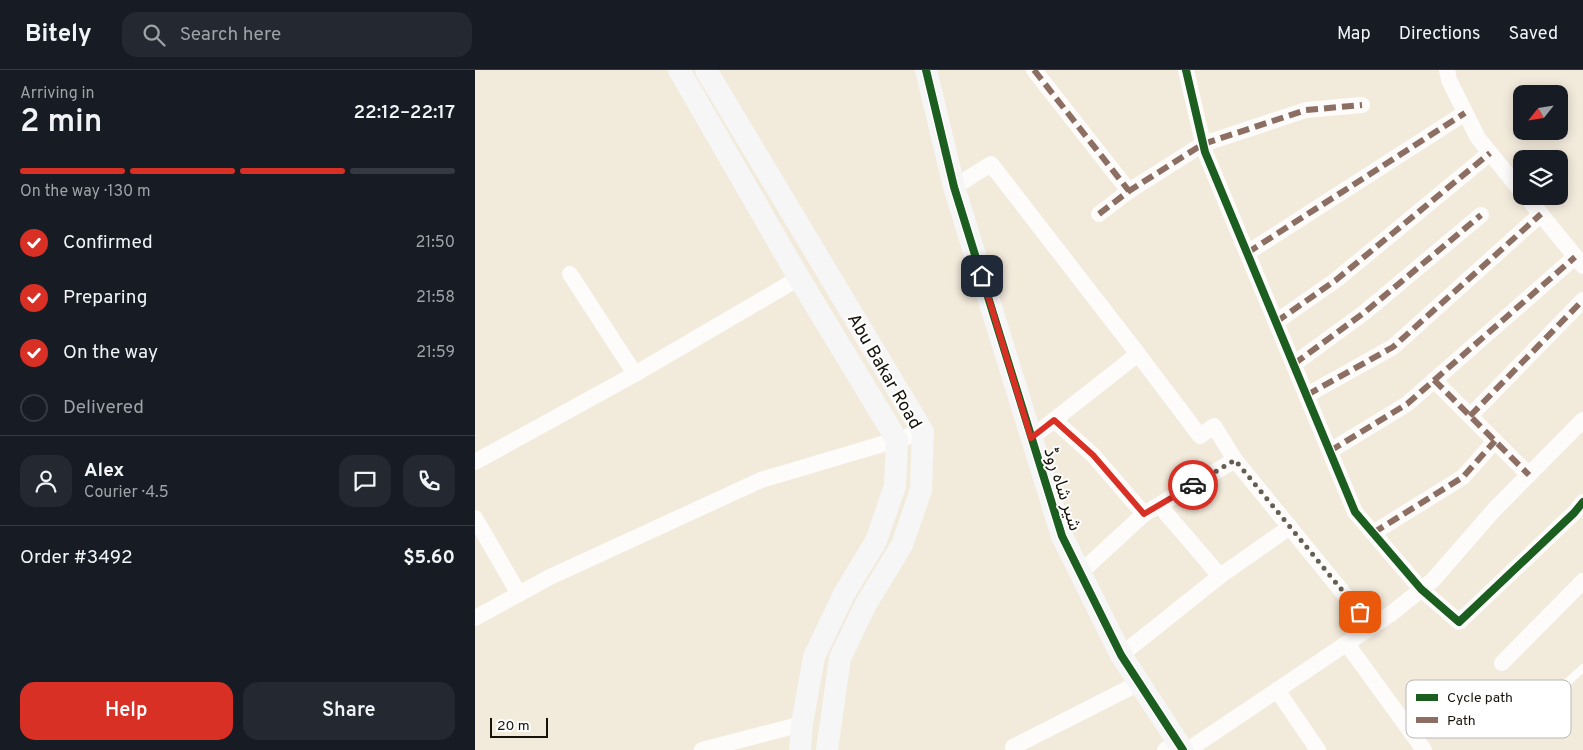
<!DOCTYPE html>
<meta charset="utf-8">
<style>
:root{--surface:#171b24;--page:#242831;--text:#f1f3f6;--muted:#9ea1a6;--line:#363941;--accent:#d93025}
body{margin:0;font-family:Overpass,"Noto Sans Arabic",sans-serif;background:var(--page);color:var(--text);height:100vh;display:flex;flex-direction:column;font-size:19px;white-space:nowrap}
*{box-sizing:border-box;margin:0}
p{font-size:16px;color:var(--muted)}
.icon{flex:none;width:28px;height:28px;fill:none;stroke:currentColor;stroke-width:2;stroke-linecap:round;stroke-linejoin:round}
.map{position:relative;flex:1;overflow:hidden}
.side{display:flex;flex-direction:column;background:var(--surface);width:475px}
.side>*{flex:none}
.needle{width:32px;rotate:240deg}
.tools{position:absolute;left:1038px;top:15px;display:grid;gap:10px}
.tools a{display:grid;place-items:center;width:55px;height:55px;border-radius:10px;background:var(--surface);box-shadow:0 2px 12px #0003;font-size:25px}
.scale{position:absolute;left:15px;bottom:12px;width:58px;box-sizing:border-box;padding-left:5px;border:2px solid #171309;border-top:0;font-size:14px;line-height:18px;white-space:nowrap;color:#171309;-webkit-text-stroke:4px #fff;paint-order:stroke}
.pin{position:absolute;display:grid;place-items:center;width:42px;height:42px;color:#fff;margin:-21px;border-radius:10px;box-shadow:0 2px 8px #0006}
.courier{position:absolute;display:grid;place-items:center;width:50px;height:50px;margin:-25px;border:4px solid #d93025;border-radius:50%;background:#fff;color:#222;box-shadow:0 1px 6px #0007}
.head em{font-style:normal;font-weight:600}
.head div{display:flex;flex-direction:column-reverse}
.head{display:flex;align-items:center;justify-content:space-between;height:85px;padding:0 20px}
h1{font-size:32px;font-weight:600;line-height:38px}
.bar{display:grid;grid-template-columns:repeat(4,1fr);gap:8px 5px;align-content:center;height:60px;padding:0 20px}
.bar i{height:6px;border-radius:4px;background:var(--line)}
.bar .selected{background:var(--accent)}
.bar p{grid-column:span 4}
.line{display:flex;align-items:center;gap:12px;padding:0 20px;border-top:1px solid var(--line)}
.line div{flex:1}
.round{display:grid;place-items:center;flex:none;width:52px;height:52px;border-radius:15px;background:var(--page)}
ol{padding:0 20px;list-style:none}
li{display:flex;align-items:center;gap:15px;height:55px}
li p{margin-inline-start:auto}
li .icon{padding:5px;border-radius:50%;background:var(--accent);color:#fff;stroke-width:4}
li:last-child{color:var(--muted)}
li i{width:28px;height:28px;border:2px solid var(--line);border-radius:50%}
.primary-button{display:flex;gap:10px;margin-top:auto;padding:10px 20px}
.primary-button a{flex:1;height:58px;border-radius:15px;background:var(--accent);color:#fff;font-size:20px;font-weight:600;line-height:58px;text-align:center}
.primary-button a+a{background:var(--page);color:var(--text)}
header{display:flex;align-items:center;gap:30px;box-sizing:border-box;height:70px;padding:0 25px;background:var(--surface);border-bottom:1px solid var(--line)}
header strong{font-size:24px}
nav{display:flex;gap:28px;margin-inline-start:auto;font-size:18px}
.search{width:350px;height:45px;background:var(--page);display:flex;align-items:center;gap:12px;box-sizing:border-box;padding:0 18px;border-radius:15px;color:var(--muted);font-size:19px}
main{display:flex;flex:1;min-height:0}
.map>svg:first-child{display:block}
</style>
<header>
<strong>Bitely</strong>
<div class="search"><svg class="icon" aria-label="search" viewBox="0 0 24 24"><circle cx="10" cy="10" r="6"/><path d="M15 15l6 6"/></svg>Search here</div>
<nav><a>Map</a><a>Directions</a><a>Saved</a></nav>
</header>
<main>
<section class="side">
<div class="head"><div><h1>2 min</h1><p>Arriving in</p></div><em>22:12–22:17</em></div>
<div class="bar"><i class="selected"></i><i class="selected"></i><i class="selected"></i><i></i><p>On the way · 130 m</p></div>
<ol>
<li><svg class="icon" aria-label="check" viewBox="0 0 24 24"><path d="M5 12l5 5 9-10"/></svg>Confirmed<p>21:50</p></li>
<li><svg class="icon" aria-label="check" viewBox="0 0 24 24"><path d="M5 12l5 5 9-10"/></svg>Preparing<p>21:58</p></li>
<li><svg class="icon" aria-label="check" viewBox="0 0 24 24"><path d="M5 12l5 5 9-10"/></svg>On the way<p>21:59</p></li>
<li><i></i>Delivered</li>
</ol>
<div class="line" style="height:90px"><a class="round"><svg class="icon" aria-label="person" viewBox="0 0 24 24"><circle cx="12" cy="8" r="4"/><path d="M4 21q1-7 8-7t8 7"/></svg></a><div><b>Alex</b><p>Courier · 4.5</p></div><a class="round"><svg class="icon" aria-label="chat" viewBox="0 0 24 24"><path d="M4 5h16v11H9l-5 4z"/></svg></a><a class="round"><svg class="icon" aria-label="phone" viewBox="0 0 24 24"><path d="M5 4h4l2 5-3 2q2 4 5 5l2-3 5 2v4C11 20 4 13 5 4z"/></svg></a></div>
<div class="line" style="height:65px"><div>Order #3492</div><b>$5.60</b></div>
<div class="primary-button"><a>Help</a><a>Share</a></div>
</section>
<div class="map">
<svg width="1108" height="680" viewBox="0 0 1108 680">
<rect width="100%" height="100%" fill="#f2eadb"/>
<g fill="none" stroke-linecap="round" stroke-linejoin="round">
<path stroke="#fdfcfa" stroke-width="8" d="M1055 646 1108 598"/>
<g stroke="#fdfcfa" stroke-width="16">
<path d="M559 0 654 121"/>
<path d="M711 0 730 82 880 442 946 519 984 552 1099 443 1108 432"/>
<path d="M972 0 974 10 1003 68 1046 121"/>
<path d="M479 117 516 94 663 284 556 368"/>
<path d="M1051 126 1108 196"/>
<path d="M624 144 654 121 728 74 831 40 887 35"/>
<path d="M772 183 990 43"/>
<path d="M95 204 160 304"/>
<path d="M801 252 861 210 1015 83"/>
<path d="M663 284 725 366 739 356 760 390 669 444"/>
<path d="M819 294 890 242 1006 145"/>
<path d="M959 310 1054 405"/>
<path d="M832 325 918 277 1066 144"/>
<path d="M995 346 1108 230"/>
<path d="M579 350 618 385 669 444 605 503"/>
<path d="M855 381 932 334 1100 187"/>
<path d="M760 390 896 557"/>
<path d="M0 392 160 304 324 208"/>
<path d="M684 435 745 506 815 457"/>
<path d="M0 448 44 524"/>
<path d="M898 463 988 407 1020 371"/>
<path d="M0 548 75 507 286 410 448 362"/>
<path d="M872 574 949 680"/>
<path d="M646 585 745 506"/>
<path d="M1027 593 1108 511"/>
<path d="M802 620 843 680"/>
<path d="M932 656 964 636"/>
<path d="M538 677 664 613"/>
<path d="M227 680 327 654"/>
<path d="M690 680 703 672"/>
<path d="M713 680 917 543 958 510 1019 440 1108 350"/>
</g>
<g stroke="#f5f6f5" stroke-width="22">
<path d="M204 0 324 208 422 370 420 416 401 471 369 524 339 587 327 654 325 680"/>
<path d="M231 0 448 362 446 420 427 475 391 534 365 588 352 680"/>
<path d="M451 0 479 117 587 466 646 585 708 680"/>
</g>
<g stroke="#8d6e63" stroke-width="6" stroke-dasharray="12 6" stroke-linecap="butt">
<path d="M559 0 654 121"/>
<path d="M624 144 654 121 728 74 831 40 887 35"/>
<path d="M772 183 990 43"/>
<path d="M801 252 861 210 1015 83"/>
<path d="M819 294 890 242 1006 145"/>
<path d="M959 310 1054 405"/>
<path d="M832 325 918 277 1066 144"/>
<path d="M995 346 1108 230"/>
<path d="M855 381 932 334 1100 187"/>
<path d="M898 463 988 407 1020 371"/>
</g>
<defs>
<g id="cycleway">
<path d="M451 0 479 117 587 466 646 585 708 680"/>
<path d="M711 0 730 82 880 442 946 519 984 552 1099 443 1108 432"/>
</g>
</defs>
<use href="#cycleway" stroke="#fff" stroke-width="11"/>
<use href="#cycleway" stroke="#1b5e20" stroke-width="8"/>
</g>
<g fill="none" stroke-linecap="round" stroke-linejoin="round">
<path stroke="#645e52" stroke-width="5" stroke-dasharray="0 9" d="M718 415 760 390 885 542"/>
<path stroke="#d93025" stroke-width="6" d="M507 206 556 368 579 350 618 385 669 444 718 415"/>
</g>
<g text-anchor="middle" stroke-width="4" stroke-linejoin="round" paint-order="stroke">
<g font-size="18" fill="#171309" stroke="#fff">
<text transform="translate(410 301) rotate(60)" y="6">Abu Bakar Road</text>
<text transform="translate(588 419) rotate(72)" y="6">شیر شاہ روڈ</text>
</g>
</g>
<rect x="931" y="610" width="165" height="58" rx="8" fill="#fff" stroke="#b9b8b5" stroke-width="1"/>
<rect x="941" y="624" width="22" height="7" fill="#1b5e20"/>
<rect x="941" y="647" width="22" height="6" fill="#8d6e63"/>
<g font-size="14" fill="#171309">
<text x="972" y="632">Cycle path</text>
<text x="972" y="655">Path</text>
</g>
</svg>
<div class="tools">
<a><svg class="needle" viewBox="-14 -14 28 28"><path d="M0-13l5 13h-10z" fill="#e53935"/><path d="M0 13l5-13h-10z" fill="#9ea1a6"/></svg></a>
<a><svg class="icon" aria-label="layers" viewBox="0 0 24 24"><path d="M12 4l9 5-9 5-9-5zM3 14l9 5 9-5"/></svg></a>
</div>
<div class="scale">20 m</div>
<div class="pin" style="left:885px;top:542px;background:#ea580c"><svg class="icon" aria-label="bag" viewBox="0 0 24 24"><path d="M5 8h14l-1 12H6zM9 8a3 3 0 0 1 6 0"/></svg></div>
<div class="pin" style="left:507px;top:206px;background:#1f2937"><svg class="icon" aria-label="home" viewBox="0 0 24 24"><path d="M3 11l9-7 9 7M6 9v11h12V9"/></svg></div>
<div class="courier" style="left:718px;top:415px"><svg class="icon" aria-label="car" viewBox="0 0 24 24"><path d="M5 17H2v-5l4-1 3-4h7l3 4 3 1v5h-3M9 17h6M6 11h13"/><circle cx="7" cy="17" r="2"/><circle cx="17" cy="17" r="2"/></svg></div>
</div>
</main>
